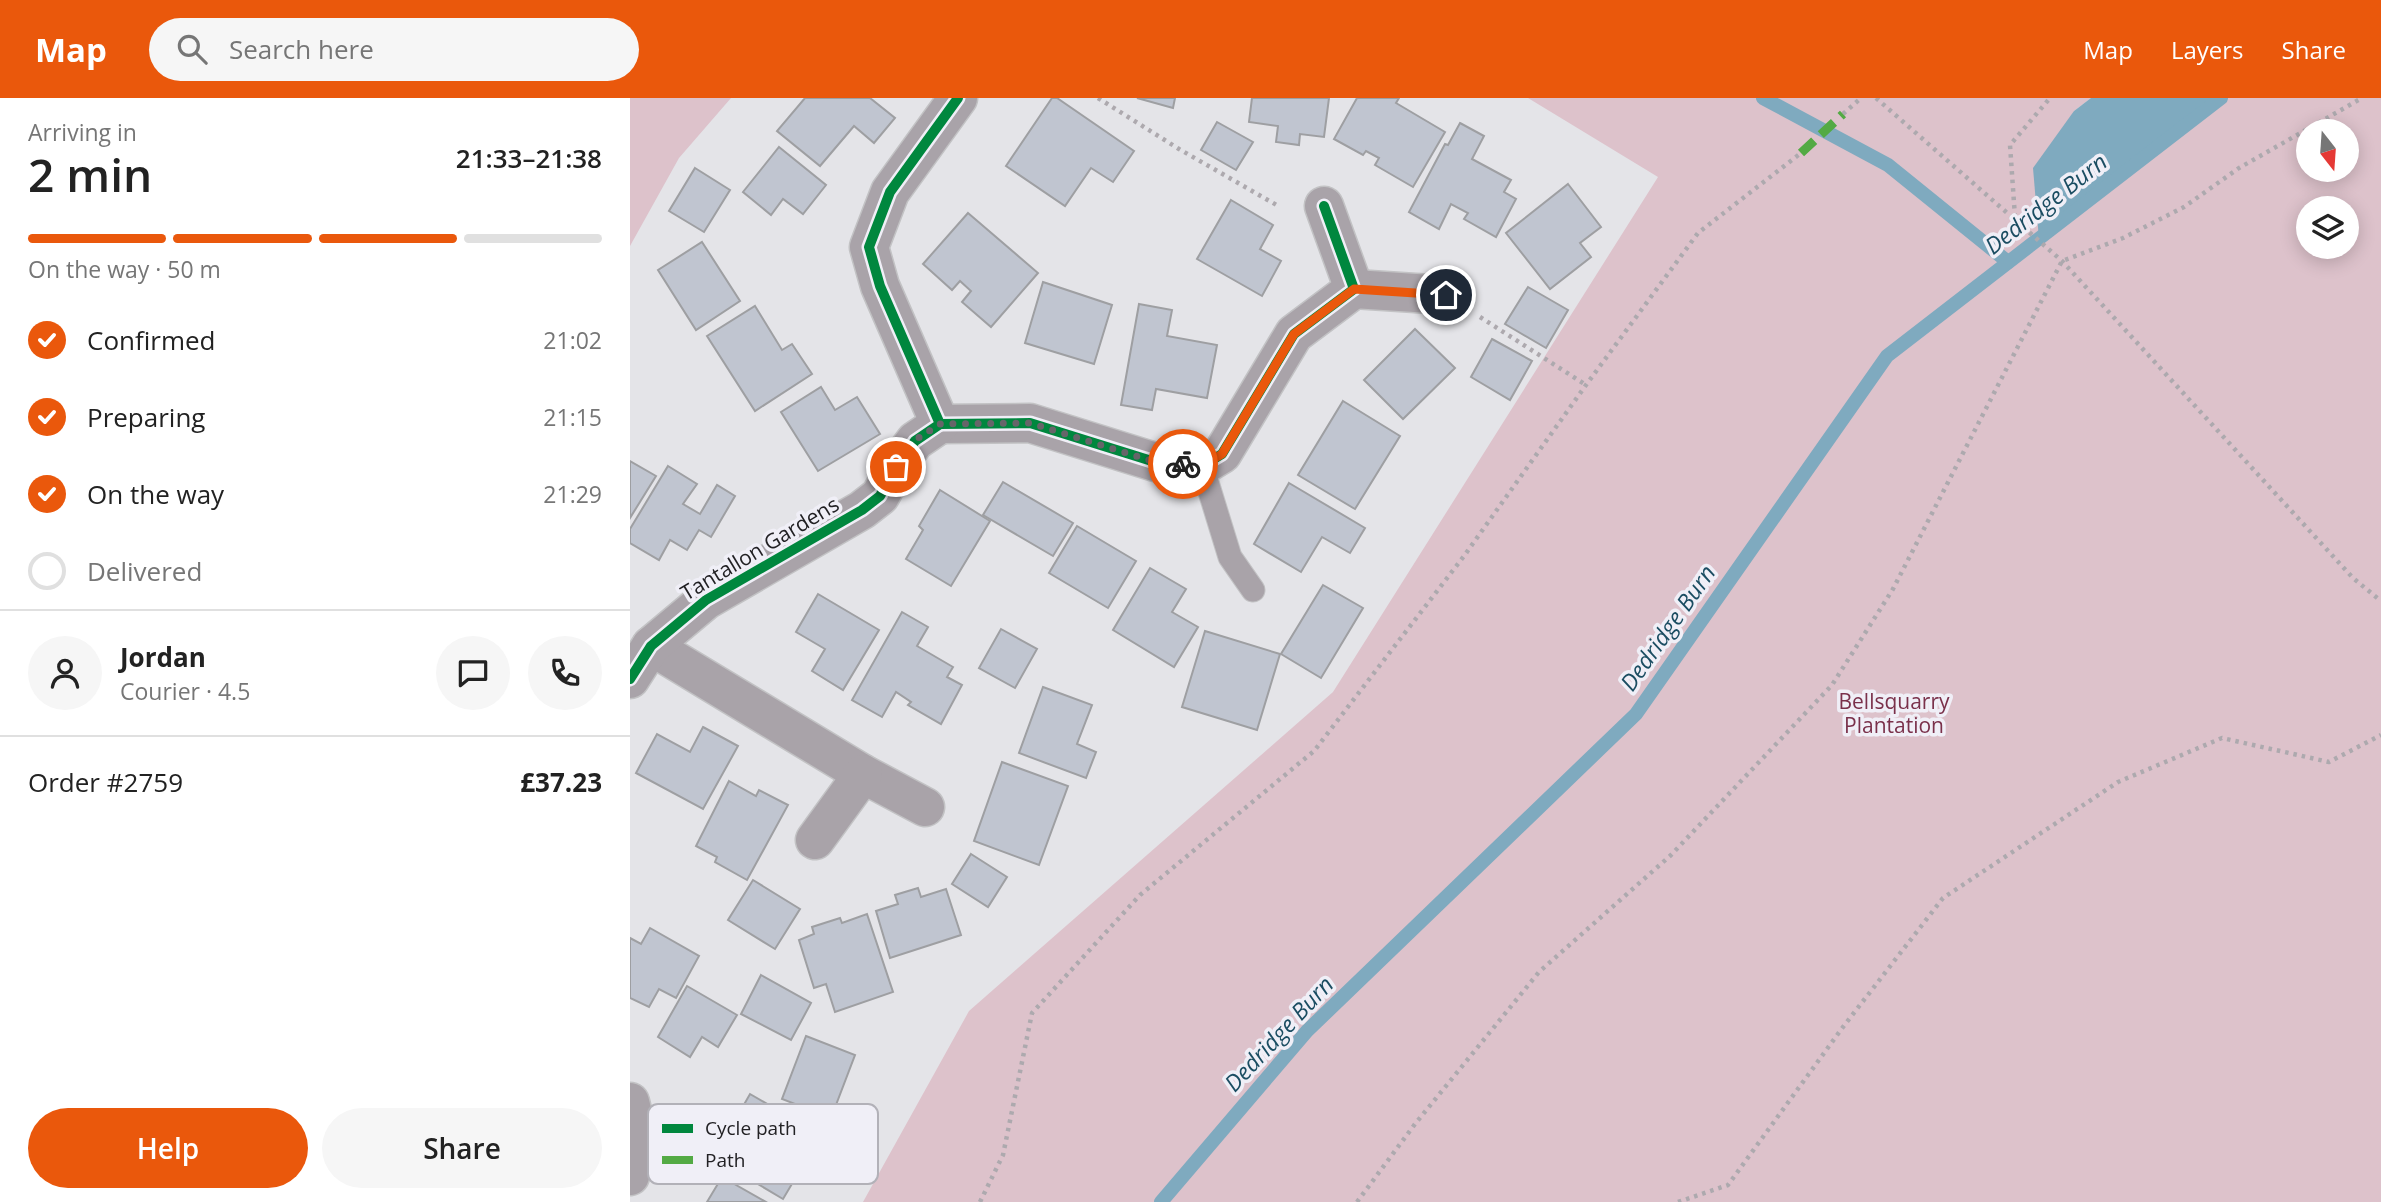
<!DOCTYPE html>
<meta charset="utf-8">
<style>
:root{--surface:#fff;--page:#f6f6f6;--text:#222;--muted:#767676;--line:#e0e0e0;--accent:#ea580c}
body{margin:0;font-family:"Open Sans",sans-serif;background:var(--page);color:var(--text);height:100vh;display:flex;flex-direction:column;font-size:26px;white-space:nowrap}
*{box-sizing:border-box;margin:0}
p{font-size:23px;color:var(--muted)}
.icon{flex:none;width:38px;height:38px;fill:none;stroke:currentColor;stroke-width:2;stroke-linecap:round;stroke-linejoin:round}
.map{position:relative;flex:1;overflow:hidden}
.panel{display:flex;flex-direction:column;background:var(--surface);width:630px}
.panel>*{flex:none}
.needle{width:46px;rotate:163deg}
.controls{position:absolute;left:1666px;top:21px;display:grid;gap:14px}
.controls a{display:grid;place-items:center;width:63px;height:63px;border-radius:50%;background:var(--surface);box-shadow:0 4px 18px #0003;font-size:35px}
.pin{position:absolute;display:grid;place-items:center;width:60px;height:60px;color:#fff;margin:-30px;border:4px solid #fff;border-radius:50%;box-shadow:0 2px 7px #0007}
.courier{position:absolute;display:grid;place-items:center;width:70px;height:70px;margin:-35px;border:5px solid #ea580c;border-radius:50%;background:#fff;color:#222;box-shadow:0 2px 9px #0007}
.head em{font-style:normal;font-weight:600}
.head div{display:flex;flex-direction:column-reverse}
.head{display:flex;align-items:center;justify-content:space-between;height:119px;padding:0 28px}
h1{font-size:46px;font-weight:600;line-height:52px}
.bar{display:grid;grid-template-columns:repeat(4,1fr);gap:10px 7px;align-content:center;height:84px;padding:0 28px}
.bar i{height:9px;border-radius:5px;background:var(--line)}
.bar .on{background:var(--accent)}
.bar p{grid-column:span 4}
.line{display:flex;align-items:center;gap:18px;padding:0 28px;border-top:2px solid var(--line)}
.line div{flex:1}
.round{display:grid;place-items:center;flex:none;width:74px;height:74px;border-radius:37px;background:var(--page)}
ol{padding:0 28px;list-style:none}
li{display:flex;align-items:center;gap:21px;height:77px}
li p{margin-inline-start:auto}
li .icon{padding:7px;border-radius:50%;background:var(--accent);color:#fff;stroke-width:4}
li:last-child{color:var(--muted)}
li i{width:38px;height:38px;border:4px solid var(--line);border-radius:50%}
.cta{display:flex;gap:14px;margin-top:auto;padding:14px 28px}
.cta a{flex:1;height:80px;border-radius:42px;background:var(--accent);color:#fff;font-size:28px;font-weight:600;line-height:80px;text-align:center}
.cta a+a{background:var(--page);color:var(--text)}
header{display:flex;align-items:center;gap:42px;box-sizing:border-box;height:98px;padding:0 35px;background:var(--accent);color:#fff}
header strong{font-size:33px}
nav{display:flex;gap:38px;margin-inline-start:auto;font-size:24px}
.search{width:490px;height:63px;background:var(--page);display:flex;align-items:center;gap:18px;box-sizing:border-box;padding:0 24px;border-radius:38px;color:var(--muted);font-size:26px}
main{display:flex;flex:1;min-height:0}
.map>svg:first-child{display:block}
</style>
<header>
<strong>Map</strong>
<div class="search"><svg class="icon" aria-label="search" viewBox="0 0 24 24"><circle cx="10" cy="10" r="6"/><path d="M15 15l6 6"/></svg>Search here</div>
<nav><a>Map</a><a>Layers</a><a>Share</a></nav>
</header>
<main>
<section class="panel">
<div class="head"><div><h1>2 min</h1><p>Arriving in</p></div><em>21:33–21:38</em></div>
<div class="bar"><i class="on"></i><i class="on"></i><i class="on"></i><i></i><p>On the way · 50 m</p></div>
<ol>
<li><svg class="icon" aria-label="check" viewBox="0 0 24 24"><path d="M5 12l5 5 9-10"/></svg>Confirmed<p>21:02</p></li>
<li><svg class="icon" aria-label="check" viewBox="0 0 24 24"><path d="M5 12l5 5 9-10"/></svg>Preparing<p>21:15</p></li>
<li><svg class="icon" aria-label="check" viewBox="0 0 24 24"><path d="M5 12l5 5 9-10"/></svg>On the way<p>21:29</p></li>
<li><i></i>Delivered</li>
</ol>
<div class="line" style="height:126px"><a class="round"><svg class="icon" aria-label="person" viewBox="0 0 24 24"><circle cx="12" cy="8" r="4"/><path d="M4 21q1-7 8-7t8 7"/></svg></a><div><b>Jordan</b><p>Courier · 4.5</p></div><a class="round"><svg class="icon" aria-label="chat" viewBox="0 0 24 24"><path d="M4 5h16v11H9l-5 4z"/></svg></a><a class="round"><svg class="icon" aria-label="phone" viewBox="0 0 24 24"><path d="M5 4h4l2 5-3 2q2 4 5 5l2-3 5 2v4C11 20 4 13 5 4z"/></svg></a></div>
<div class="line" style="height:91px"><div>Order #2759</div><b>£37.23</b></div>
<div class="cta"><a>Help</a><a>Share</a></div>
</section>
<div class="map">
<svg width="1751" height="1104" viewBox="0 0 1751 1104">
<rect width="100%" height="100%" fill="#e4e4e8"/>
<g fill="#ddc2cb" fill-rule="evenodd">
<path d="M0 0H101L49 60 0 148Z"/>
<path d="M898 0H1461L1444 13 1409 140 1591 0H1751V1104H233L339 913 703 594 1028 79ZM1678 33H1717V72H1678ZM1678 110H1717V149H1678Z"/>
</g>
<path fill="#7faabf" d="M1461 0H1591L1409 141 1403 70 1444 13Z"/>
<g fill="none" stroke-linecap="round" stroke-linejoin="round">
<g stroke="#7faabf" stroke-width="14">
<path d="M1133 0 1258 67 1378 164"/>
<path d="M531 1104 677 933 1006 616 1257 258 1591 0"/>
</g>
</g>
<g fill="#c0c5d0" stroke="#9e9fa2" stroke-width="2">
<path d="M175 0H240L265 20 244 45 224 28 190 68 147 33Z"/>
<path d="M422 0H427L504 53 483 84 461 70 435 108 376 68Z"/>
<path d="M507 0H545L543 10Z"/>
<path d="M622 0H699L694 39 670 36 669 47 646 44 648 28 619 24Z"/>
<path d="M727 0H769L766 5 815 34 783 89 745 67 749 60 736 53 733 57 704 41Z"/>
<path d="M587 24 623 44 606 72 571 52Z"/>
<path d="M830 25 854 38 842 61 881 82 874 94 886 101 866 139 834 121 838 115 821 106 809 131 779 114 815 46 818 47Z"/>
<path d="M149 49 196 87 173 116 153 101 141 117 113 94Z"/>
<path d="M65 70 100 92 74 134 39 113Z"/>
<path d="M938 86 971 129 950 145 961 159 920 191 876 135Z"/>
<path d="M601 102 643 127 630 151 651 163 632 198 567 161Z"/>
<path d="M338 115 408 175 361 229 332 204 341 193 330 183 322 192 293 166Z"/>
<path d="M72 144 110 203 66 232 28 172Z"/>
<path d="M413 184 482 207 464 266 395 245Z"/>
<path d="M898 189 938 212 916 250 875 226Z"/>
<path d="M509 206 542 212 537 238 587 247 577 300 526 291 522 312 491 307Z"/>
<path d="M125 208 152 252 162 246 182 276 125 313 77 238Z"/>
<path d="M785 231 825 270 773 321 734 282Z"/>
<path d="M862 241 902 263 880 302 841 279Z"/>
<path d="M191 289 205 312 227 299 250 336 188 373 151 314Z"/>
<path d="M713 303 770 338 725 411 668 377Z"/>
<path d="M0 363 26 378 0 420Z"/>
<path d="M38 368 67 386 53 406 70 416 87 387 105 398 81 439 69 432 57 452 40 442 29 462 0 445V431Z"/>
<path d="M373 384 443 425 423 458 353 417Z"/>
<path d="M659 385 735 430 720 455 692 439 671 474 624 446Z"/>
<path d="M310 392 360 423 321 488 276 461 293 432 289 428Z"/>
<path d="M447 428 506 463 478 510 419 475Z"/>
<path d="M520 470 556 491 542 514 568 529 544 569 483 532Z"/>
<path d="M693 487 733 510 691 580 651 556Z"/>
<path d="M188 496 249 532 213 592 182 573 195 551 166 534Z"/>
<path d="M272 514 298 529 287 548 323 569 317 579 332 587 311 626 278 607 281 604 266 594 252 619 222 602Z"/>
<path d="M371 531 407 551 385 590 349 570Z"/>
<path d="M575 533 650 556 627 632 552 609Z"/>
<path d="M413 589 462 607 447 646 466 654 456 680 389 655Z"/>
<path d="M73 629 108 648 73 711 6 675 27 636 60 654Z"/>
<path d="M372 664 438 688 409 767 344 743Z"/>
<path d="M99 683 126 698 129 692 158 707 117 782 85 764 87 759 66 748Z"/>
<path d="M341 756 377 779 358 809 322 786Z"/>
<path d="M123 782 170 811 145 851 98 822Z"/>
<path d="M288 790 291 799 316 791 331 837 260 860 246 813 268 806 265 797Z"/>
<path d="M237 816 263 894 205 914 196 886 184 890 169 842 184 836 182 829 210 820 212 825Z"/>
<path d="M20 830 69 858 46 900 29 891 19 909 0 900V840L11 846Z"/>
<path d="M131 877 181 905 161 942 111 916Z"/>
<path d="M57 888 107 917 88 949 72 939 60 959 28 939Z"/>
<path d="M176 938 225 957 201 1020 152 1001Z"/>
<path d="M120 996 191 1037 153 1101 116 1079 132 1052 99 1033Z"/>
<path d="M92 1079 136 1104H77Z"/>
</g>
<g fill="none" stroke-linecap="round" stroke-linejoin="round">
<defs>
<path id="service" d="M572 368 600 459 623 492"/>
<g id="minor">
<path d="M724 191 816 197"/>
<path d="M310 326 400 325 525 364 572 368 592 356 664 236 724 191 694 108"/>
<path d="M21 548 233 676 295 709"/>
<path d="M0 581 21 548 76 502 232 412 250 398 266 369 285 343 310 326 250 188 239 149 260 94 328 0"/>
<path d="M185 742 233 676"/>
<path d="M0 1004 10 1045 0 1078"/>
</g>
</defs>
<use href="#service" stroke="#c2c2c4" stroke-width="25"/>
<use href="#minor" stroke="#c2c2c4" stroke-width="41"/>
<g stroke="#ada9ae" stroke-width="4.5" stroke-dasharray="3.5 5" stroke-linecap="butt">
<path d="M468 0 549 51 650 109"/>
<path d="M1246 0 1432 163 1723 480 1751 503"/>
<path d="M1213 16 1231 0"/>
<path d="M1385 119 1380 47 1420 0"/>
<path d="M850 219 956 287"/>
<path d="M350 1104 373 1057 402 915 510 797 684 653 834 458 956 287 1068 135 1171 55"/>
<path d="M727 1104 785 1026 909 874 1041 757 1202 587 1263 491 1432 163 1493 140 1554 109 1609 70 1732 0"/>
<path d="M1048 1104 1098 1087 1213 929 1313 800 1488 684 1592 640 1699 664 1751 637"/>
</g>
<use href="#service" stroke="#a9a3a9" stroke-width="23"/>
<use href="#minor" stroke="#a9a3a9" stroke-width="38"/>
<path stroke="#53aa44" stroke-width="9" stroke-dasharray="18 9" stroke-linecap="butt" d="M1171 55 1213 16"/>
<defs>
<g id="cycleway">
<path d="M310 326 400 325 525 364 572 368 592 356 664 236 724 191 694 108"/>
<path d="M0 581 21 548 76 502 232 412 250 398 266 369 285 343 310 326 250 188 239 149 260 94 328 0"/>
</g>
</defs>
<use href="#cycleway" stroke="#f0eff7" stroke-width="15"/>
<use href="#cycleway" stroke="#00873e" stroke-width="10"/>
</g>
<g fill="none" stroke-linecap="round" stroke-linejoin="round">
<path stroke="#666569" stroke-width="7" stroke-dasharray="0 12.6" d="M266 369 285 342 310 326 400 325 525 364 553 366"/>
<path stroke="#ea580c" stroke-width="9" d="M553 366 572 368 592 356 664 236 724 191 816 197"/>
</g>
<g text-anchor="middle" stroke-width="7" stroke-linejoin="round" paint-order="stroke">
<g font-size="21" fill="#222124" stroke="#f0eff7">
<text transform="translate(130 451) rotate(-31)" y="7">Tantallon Gardens</text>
</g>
<g font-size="21" fill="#7a314b" stroke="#f0eff7">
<text x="1264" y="611">Bellsquarry<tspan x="1264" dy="24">Plantation</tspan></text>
</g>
<g font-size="23" font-style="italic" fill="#1b4d62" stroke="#f0eff7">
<text transform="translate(1416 106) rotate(-38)" y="8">Dedridge Burn</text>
<text transform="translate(1038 530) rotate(-55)" y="8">Dedridge Burn</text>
<text transform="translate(649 936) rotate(-47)" y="8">Dedridge Burn</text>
</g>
</g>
<rect x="18" y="1006" width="230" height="80" rx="10" fill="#f0eff7" stroke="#b2b1b8" stroke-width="2"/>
<rect x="32" y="1026" width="31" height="9" fill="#00873e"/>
<rect x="32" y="1058" width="31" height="8" fill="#53aa44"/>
<g font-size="19" fill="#222124">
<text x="75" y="1037">Cycle path</text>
<text x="75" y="1069">Path</text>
</g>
</svg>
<div class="controls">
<a><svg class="needle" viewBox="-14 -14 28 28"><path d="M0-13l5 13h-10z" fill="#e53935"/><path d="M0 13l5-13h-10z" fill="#767676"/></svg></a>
<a><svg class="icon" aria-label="layers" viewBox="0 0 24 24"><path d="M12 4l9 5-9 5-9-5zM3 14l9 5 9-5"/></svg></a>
</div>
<div class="pin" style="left:266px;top:369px;background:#ea580c"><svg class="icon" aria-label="bag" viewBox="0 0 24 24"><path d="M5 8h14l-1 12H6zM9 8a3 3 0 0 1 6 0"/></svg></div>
<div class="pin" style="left:816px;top:197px;background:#1f2937"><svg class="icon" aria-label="home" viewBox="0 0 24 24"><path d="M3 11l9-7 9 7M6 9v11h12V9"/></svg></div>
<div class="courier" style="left:553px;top:366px"><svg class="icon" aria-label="bike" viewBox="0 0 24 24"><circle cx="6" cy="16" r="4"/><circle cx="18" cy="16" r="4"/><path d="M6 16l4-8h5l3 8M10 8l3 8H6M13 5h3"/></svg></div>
</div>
</main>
